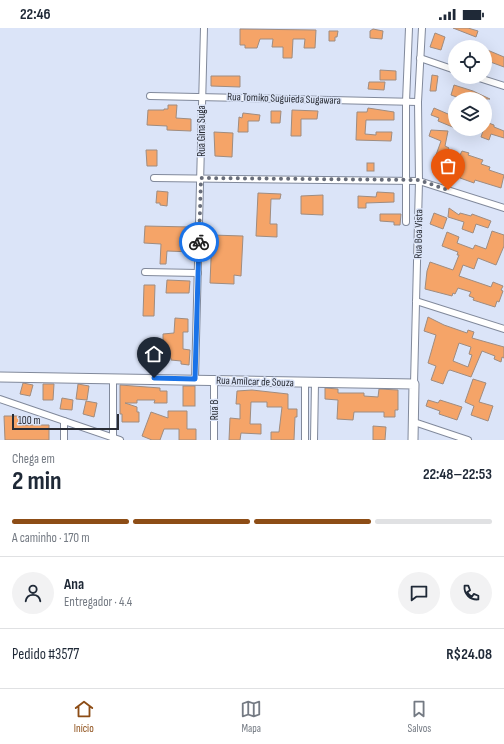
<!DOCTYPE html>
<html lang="pt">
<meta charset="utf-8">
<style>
:root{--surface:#fff;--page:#f2f2f3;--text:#1f2937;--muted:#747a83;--line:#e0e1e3;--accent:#8d4d16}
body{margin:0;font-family:"Sofia Sans Condensed",sans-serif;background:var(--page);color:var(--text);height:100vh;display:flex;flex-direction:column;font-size:15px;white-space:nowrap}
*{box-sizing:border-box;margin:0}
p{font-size:13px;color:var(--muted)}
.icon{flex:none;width:22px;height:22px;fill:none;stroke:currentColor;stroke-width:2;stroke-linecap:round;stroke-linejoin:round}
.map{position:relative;height:412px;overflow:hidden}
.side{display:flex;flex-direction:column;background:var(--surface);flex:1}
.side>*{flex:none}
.fabs{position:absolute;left:448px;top:12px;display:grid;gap:8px}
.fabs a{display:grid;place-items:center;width:44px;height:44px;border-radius:50%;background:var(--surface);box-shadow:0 4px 16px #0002;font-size:20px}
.scale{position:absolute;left:12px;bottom:10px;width:107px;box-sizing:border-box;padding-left:4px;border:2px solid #292c34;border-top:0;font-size:11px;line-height:14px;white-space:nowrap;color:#292c34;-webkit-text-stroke:3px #dbe4f8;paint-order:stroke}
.pin{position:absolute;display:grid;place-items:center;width:34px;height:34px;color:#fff;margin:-41px -17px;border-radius:50% 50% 50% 0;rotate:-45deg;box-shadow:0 0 4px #0007}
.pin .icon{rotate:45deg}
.courier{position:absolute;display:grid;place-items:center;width:40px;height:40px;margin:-20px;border:3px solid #1a73e8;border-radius:50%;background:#fff;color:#222;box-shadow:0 1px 5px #0007}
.summary em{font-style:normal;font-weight:700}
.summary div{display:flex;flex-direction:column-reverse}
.summary{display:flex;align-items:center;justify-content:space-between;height:68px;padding:0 12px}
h1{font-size:26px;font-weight:700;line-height:30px}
.bar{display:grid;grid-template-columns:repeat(4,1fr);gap:6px 4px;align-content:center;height:48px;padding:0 12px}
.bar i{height:5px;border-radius:3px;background:var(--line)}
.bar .on{background:var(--accent)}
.bar p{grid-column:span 4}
.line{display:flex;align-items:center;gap:10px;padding:0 12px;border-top:1px solid var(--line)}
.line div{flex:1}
.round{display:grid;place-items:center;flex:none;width:42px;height:42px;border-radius:21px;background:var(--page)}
.status{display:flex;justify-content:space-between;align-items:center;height:28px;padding:0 20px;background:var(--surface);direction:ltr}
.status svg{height:11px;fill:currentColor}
.dock{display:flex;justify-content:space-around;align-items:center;height:56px;border-top:1px solid var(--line);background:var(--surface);font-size:11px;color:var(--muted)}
.dock a{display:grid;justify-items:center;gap:2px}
.dock .on{color:var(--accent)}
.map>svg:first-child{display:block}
</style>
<div class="status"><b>22:46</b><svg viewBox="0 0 49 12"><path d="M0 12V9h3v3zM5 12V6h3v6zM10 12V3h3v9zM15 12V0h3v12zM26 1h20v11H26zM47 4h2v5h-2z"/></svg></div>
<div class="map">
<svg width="504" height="412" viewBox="0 0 504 412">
<rect width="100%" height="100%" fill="#dbe4f8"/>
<g fill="#f5a468" stroke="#9f8c80" fill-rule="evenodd">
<path d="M453 0H468L478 3 476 9Z"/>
<path d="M240 1 316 2 315 20H304L305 11H293L292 30H283V19H272L273 11H260L257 20H245V17H240Z"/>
<path d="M373 1 383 3 382 11 370 10V3Z"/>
<path d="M329 3H338L337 9H335V13H329Z"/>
<path d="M435 5 445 9 441 22 430 19Z"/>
<path d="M485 21 504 29V39L485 32Z"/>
<path d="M380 42 396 43V52H380Z"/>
<path d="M432 47 438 48 436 63H430Z"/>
<path d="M211 48H240V59L211 58Z"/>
<path d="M369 54H385L384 62 368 61Z"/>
<path d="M454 57 473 63 490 71H462L451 67Z"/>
<path d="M168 77H177L176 90 191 91V103L167 102V98L147 97 148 82H164V81H168Z"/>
<path d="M368 80 394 84V92H366L365 106 376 107V104H392L391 113 356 112 357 84H367Z"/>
<path d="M434 80 455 89V100L438 93 439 90 431 87Z"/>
<path d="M292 82 318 83 317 91H301V108H291Z"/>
<path d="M271 83H281L280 95H271Z"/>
<path d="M243 85 260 87 259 93H248V104H238L239 89 242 90Z"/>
<path d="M486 94 494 97V99L504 103V110L491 106 489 112 481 109Z"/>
<path d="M431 102 448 103 445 118 449 120 448 122 460 127 462 123 469 125 468 127 483 132 481 136 490 139 489 142 504 147 501 160 475 152 474 155 460 150 461 147 455 144 457 134 436 127 441 113 429 108Z"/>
<path d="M214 104 233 105 232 129 215 128Z"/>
<path d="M146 122H157V138H147Z"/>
<rect x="367" y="135" width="7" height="8"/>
<path d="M157 163 168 164 167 178 160 177V175H156Z"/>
<path d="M377 164 394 165V174L366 175V180H358V168L376 169Z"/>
<path d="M258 165 281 166 280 171H271L270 196H277V209L256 208Z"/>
<path d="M323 167V187L301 186V168Z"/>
<path d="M449 180 459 187 460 185 471 188 472 186 491 193 488 200 476 196 473 205 462 201 464 194 448 189Z"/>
<path d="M434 185 447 190 443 201 430 196Z"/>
<path d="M380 186H401L400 197H394V194L380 193Z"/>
<path d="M145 198 191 199 192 224 167 223 166 236H160L161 216 144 215Z"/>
<path d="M492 203 504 207V218L496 237 478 230 474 241 463 237 459 248 491 259 493 254 503 258 501 262 503 263 499 274 497 273 495 279 473 272 474 270 469 268 471 264 458 260 455 266 453 265 452 268 425 261 427 243 430 234 453 242 459 227H457L458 224 442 218 447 204 459 209 457 215 473 221 475 217 486 221Z"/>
<path d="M212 207 243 208 241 248 234 247V256L210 255Z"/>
<path d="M167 252 190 253 189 265H166Z"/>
<path d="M144 257H155L154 288H143Z"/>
<path d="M428 289 444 297 467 305 468 302 474 304 472 310 504 319V330L502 329 501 334 494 331 495 328 482 323 471 349 450 342 448 343 443 356 431 352 436 338 428 335 436 307 424 303ZM459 315 471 319 469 326 472 327 468 339 453 333Z"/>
<path d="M175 290 188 291V304H183V321L190 322 189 337 181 336V333L171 332V330L142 328 143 317 163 318V306L174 305Z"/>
<path d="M473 351 486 355 479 374 493 378 488 393 471 387 474 378 465 374Z"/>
<path d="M23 355 33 357 30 368 20 366Z"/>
<path d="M43 356H54L53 372H43Z"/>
<path d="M78 356 89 358 87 372 76 371Z"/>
<path d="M120 357 160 360V363H167V375H154L155 372H137V375H125L137 379V384H139V394H122V386H120Z"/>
<rect x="183" y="358" width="12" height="20"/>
<path d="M325 360 338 361V365H364V368L378 369 379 361 398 362V382H395V389H384V384H354L353 392 337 391 338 372 325 371Z"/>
<path d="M252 362 288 366V381H297V389H295L294 412H271V404H279L282 379H267V374H251L250 396H261V406L241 405 240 412H229L230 390 240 391V376H236L237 363Z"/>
<path d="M62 370 73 372 72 382 60 381Z"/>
<path d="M428 372 438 375 440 372 462 379 457 392 439 386 440 383 426 378Z"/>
<path d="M86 373 97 375 94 389 83 386Z"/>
<path d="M168 383H187V401H196V412H179V401H164L160 412H152L142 408 151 384 168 390Z"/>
<path d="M4 388H20L19 397H49V412H5Z"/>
<path d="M373 398 386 399 385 412H373Z"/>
</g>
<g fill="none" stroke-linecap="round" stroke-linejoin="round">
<defs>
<g id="street">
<path d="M420 30 455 42"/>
<path d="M476 49 504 58"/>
<path d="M150 68 418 74"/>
<path d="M154 150 419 153 504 180"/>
<path d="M406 194V74L409 0"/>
<path d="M145 244 198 245"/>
<path d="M416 273 504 301"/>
<path d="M195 351 204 0"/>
<path d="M214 351V412"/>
<path d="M414 356 419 153 418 74 422 0"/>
<path d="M0 371 120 412"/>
<path d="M414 394 468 412"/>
<path d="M113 410V350"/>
<path d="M64 412V393"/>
<path d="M305 412V355"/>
<path d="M314 412 315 355"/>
</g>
<path id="secondary" d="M0 349 414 356 413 412"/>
</defs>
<use href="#street" stroke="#81899b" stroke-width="8"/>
<use href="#secondary" stroke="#81899b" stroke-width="11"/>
<use href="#street" stroke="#fff" stroke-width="6"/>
<use href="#secondary" stroke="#fff" stroke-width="9"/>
</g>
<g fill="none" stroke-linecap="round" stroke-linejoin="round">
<path stroke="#676c79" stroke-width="4" stroke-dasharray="0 7.2" d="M199 214 201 150 419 152 448 162"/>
<path stroke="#1a73e8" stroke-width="5" d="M154 350 195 351 199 214"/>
</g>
<g text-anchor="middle" stroke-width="3" stroke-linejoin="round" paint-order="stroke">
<g font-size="11" fill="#292c34" stroke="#dbe4f8">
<text transform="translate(284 70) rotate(2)" y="4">Rua Tomiko Suguieda Sugawara</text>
<text transform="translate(201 103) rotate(-90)" y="4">Rua Gina Suga</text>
<text transform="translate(418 206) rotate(-89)" y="4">Rua Boa Vista</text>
<text transform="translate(255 353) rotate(2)" y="4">Rua Amílcar de Souza</text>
<text transform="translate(214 382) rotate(-90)" y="4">Rua B</text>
</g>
</g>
</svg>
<div class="fabs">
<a><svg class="icon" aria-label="locate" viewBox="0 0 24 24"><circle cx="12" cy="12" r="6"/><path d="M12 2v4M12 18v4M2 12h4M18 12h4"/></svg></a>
<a><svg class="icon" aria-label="layers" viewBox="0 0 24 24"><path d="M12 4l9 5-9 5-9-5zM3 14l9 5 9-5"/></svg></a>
</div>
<div class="scale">100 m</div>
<div class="pin" style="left:448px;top:162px;background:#ea580c"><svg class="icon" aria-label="bag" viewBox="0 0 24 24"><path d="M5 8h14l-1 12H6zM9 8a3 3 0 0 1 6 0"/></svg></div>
<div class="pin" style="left:154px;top:350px;background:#1f2937"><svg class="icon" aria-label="home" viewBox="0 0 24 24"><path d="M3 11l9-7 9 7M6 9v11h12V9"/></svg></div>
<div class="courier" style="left:199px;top:214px"><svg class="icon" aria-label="bike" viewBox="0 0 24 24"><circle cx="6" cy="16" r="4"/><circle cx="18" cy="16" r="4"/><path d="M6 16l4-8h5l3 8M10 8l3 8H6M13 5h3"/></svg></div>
</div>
<section class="side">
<div class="summary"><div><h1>2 min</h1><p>Chega em</p></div><em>22:48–22:53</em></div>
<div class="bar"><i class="on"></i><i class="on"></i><i class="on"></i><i></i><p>A caminho · 170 m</p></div>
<div class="line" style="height:72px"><a class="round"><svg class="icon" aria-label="person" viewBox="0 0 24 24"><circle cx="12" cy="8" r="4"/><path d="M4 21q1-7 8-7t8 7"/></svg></a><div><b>Ana</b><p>Entregador · 4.4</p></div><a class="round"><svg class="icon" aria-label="chat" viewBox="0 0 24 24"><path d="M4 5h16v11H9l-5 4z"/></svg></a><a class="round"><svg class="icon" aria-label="phone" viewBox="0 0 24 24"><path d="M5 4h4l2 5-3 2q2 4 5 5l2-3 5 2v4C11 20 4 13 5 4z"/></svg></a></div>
<div class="line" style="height:52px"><div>Pedido #3577</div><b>R$24.08</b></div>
</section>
<nav class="dock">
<a class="on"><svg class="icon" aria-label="home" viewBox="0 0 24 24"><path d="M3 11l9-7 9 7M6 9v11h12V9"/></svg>Início</a>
<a><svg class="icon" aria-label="map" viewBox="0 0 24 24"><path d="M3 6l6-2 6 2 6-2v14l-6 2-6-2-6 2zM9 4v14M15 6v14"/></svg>Mapa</a>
<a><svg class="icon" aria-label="saved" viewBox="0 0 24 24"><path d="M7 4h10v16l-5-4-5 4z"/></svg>Salvos</a>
</nav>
